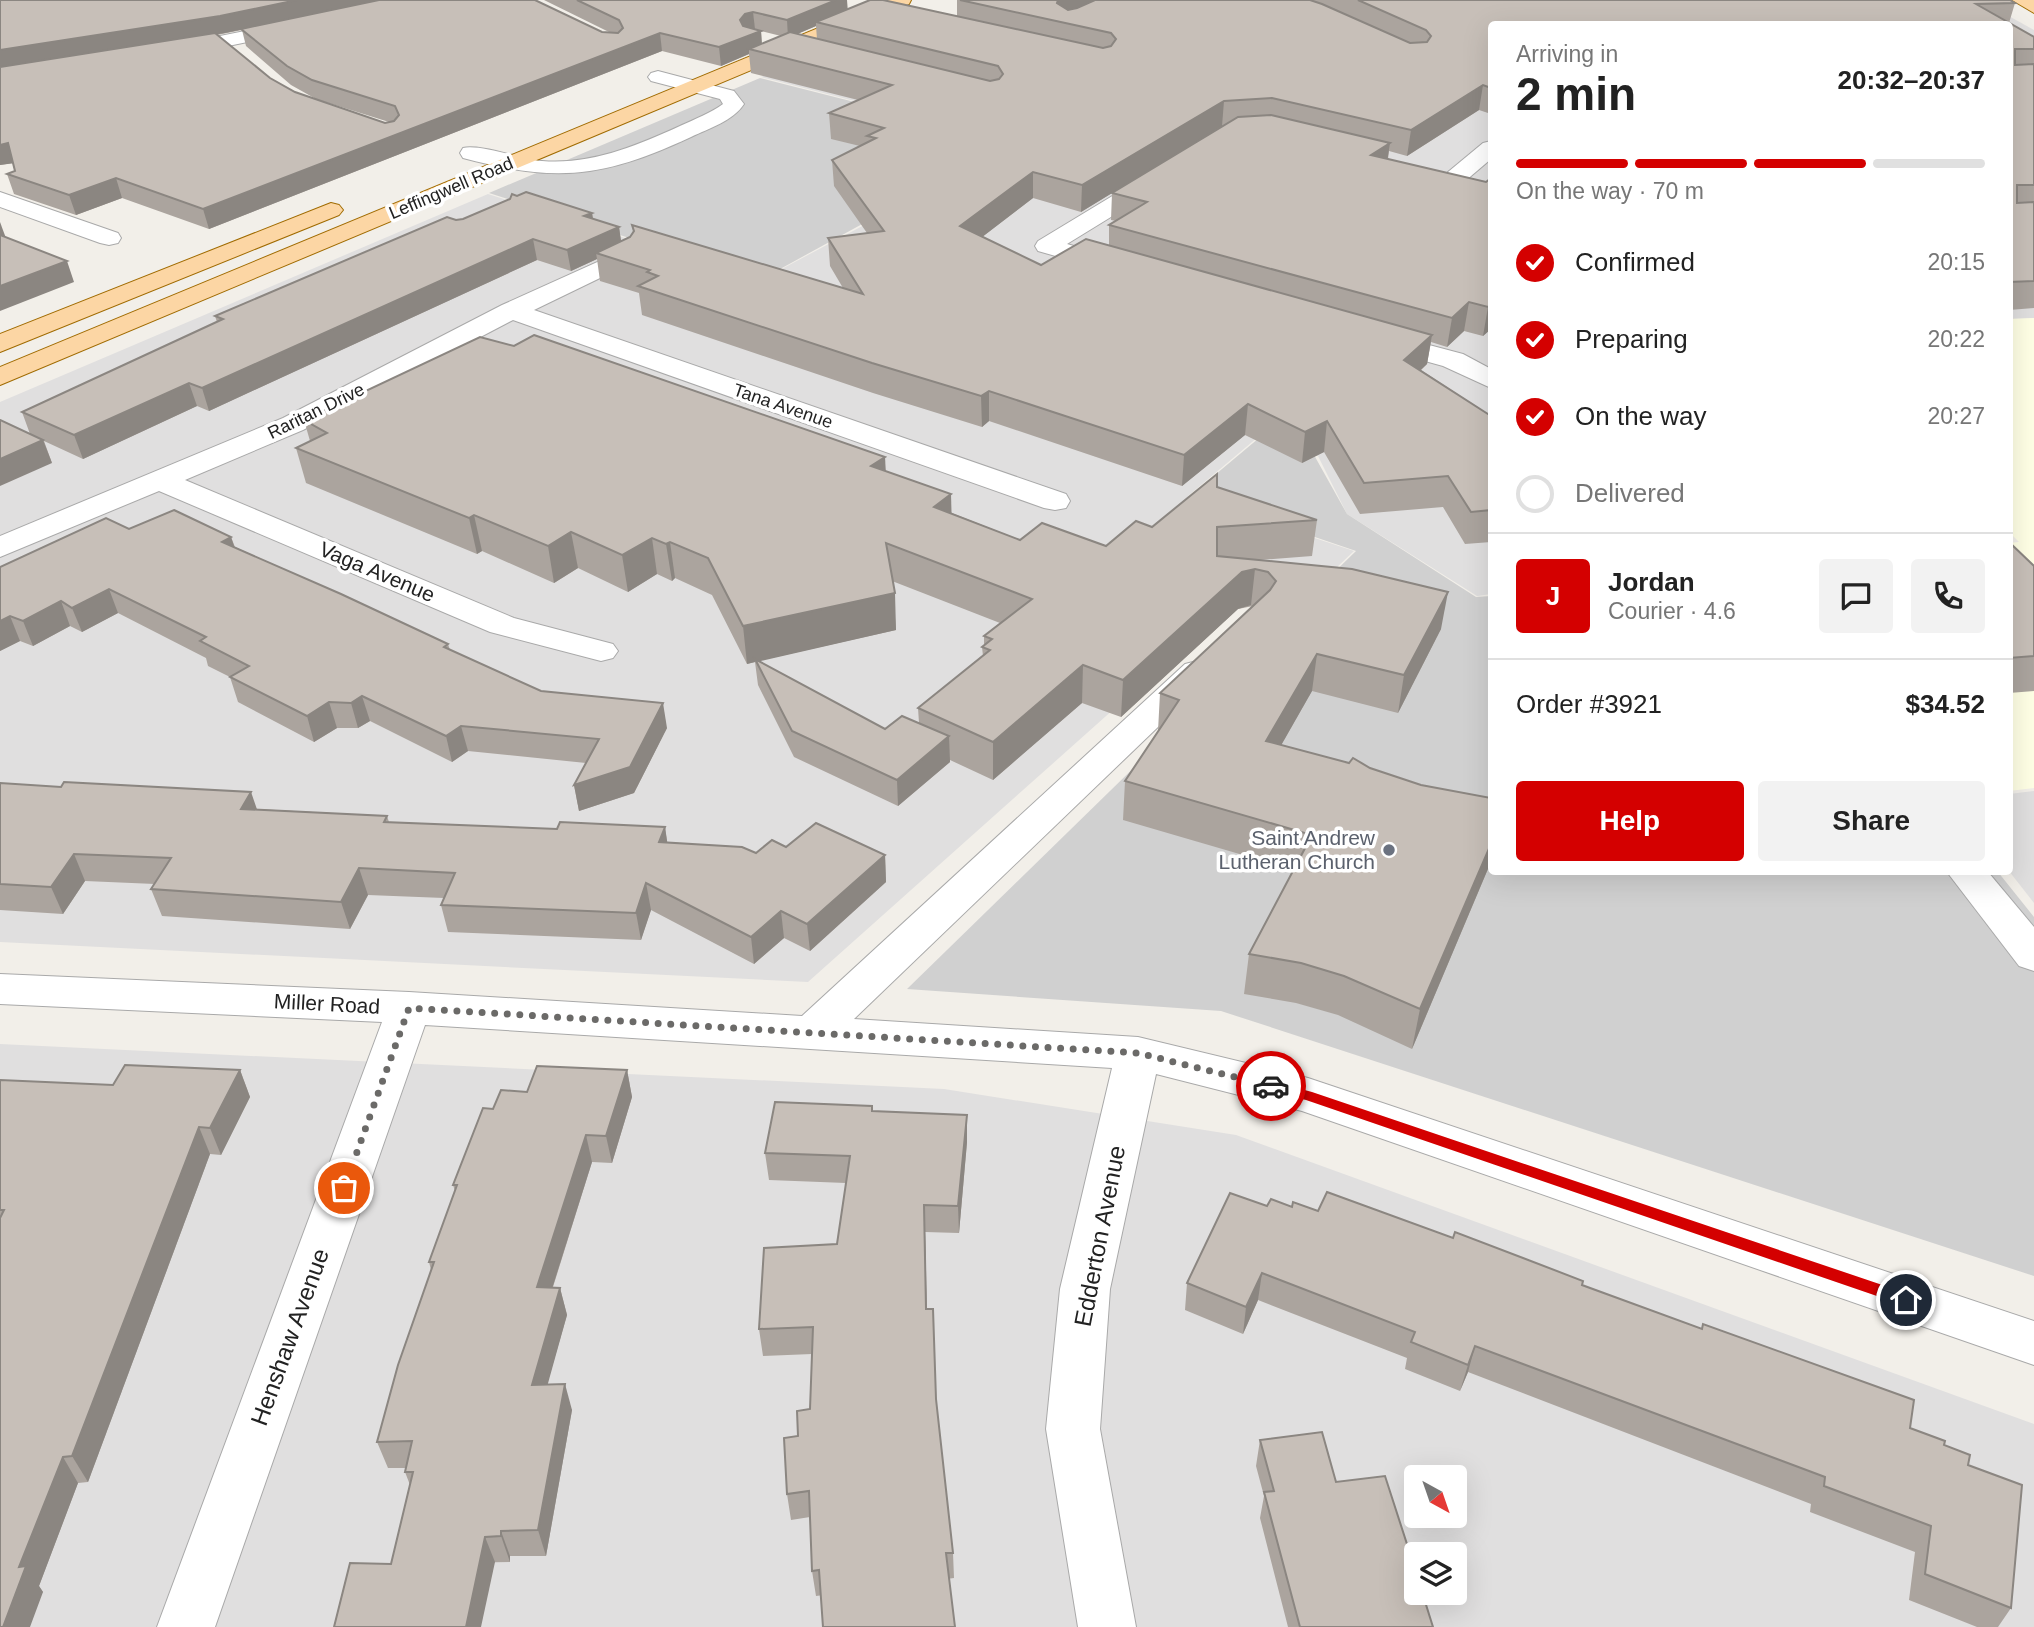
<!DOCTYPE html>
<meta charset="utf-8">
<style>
:root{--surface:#fff;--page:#f2f2f2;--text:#222;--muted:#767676;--line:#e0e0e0;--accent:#d40000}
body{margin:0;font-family:Arial,sans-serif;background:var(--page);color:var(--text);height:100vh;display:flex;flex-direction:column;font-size:26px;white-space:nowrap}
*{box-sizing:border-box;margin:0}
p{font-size:23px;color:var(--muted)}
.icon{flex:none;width:38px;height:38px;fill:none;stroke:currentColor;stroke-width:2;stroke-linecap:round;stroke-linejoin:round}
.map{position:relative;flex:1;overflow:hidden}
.side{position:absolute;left:1488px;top:21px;width:525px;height:854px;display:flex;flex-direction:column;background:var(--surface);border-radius:7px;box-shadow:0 7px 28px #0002}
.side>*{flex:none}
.needle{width:46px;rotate:140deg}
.fabs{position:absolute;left:1404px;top:1465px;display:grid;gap:14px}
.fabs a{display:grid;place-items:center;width:63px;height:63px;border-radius:7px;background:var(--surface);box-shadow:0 7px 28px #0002;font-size:35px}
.pin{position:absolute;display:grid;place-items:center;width:60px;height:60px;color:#fff;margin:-30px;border:4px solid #fff;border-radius:50%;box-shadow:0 2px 7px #0007}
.courier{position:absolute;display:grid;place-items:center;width:70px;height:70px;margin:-35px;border:5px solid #d40000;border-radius:50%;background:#fff;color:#222;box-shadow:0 2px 9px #0007}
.overview em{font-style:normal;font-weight:700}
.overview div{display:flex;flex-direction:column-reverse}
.overview{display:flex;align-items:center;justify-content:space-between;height:119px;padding:0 28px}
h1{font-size:46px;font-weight:700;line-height:52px}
.bar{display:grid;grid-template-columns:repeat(4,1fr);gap:10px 7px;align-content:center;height:84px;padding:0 28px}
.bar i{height:9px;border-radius:5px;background:var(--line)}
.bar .active{background:var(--accent)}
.bar p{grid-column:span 4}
.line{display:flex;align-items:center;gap:18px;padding:0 28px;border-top:2px solid var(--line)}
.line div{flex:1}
.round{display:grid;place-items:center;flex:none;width:74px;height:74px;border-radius:7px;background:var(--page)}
ol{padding:0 28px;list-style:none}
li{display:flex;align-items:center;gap:21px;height:77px}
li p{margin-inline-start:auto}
li .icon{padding:7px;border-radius:50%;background:var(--accent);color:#fff;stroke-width:4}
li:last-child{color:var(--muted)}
li i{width:38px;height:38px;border:4px solid var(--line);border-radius:50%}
.action{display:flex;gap:14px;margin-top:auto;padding:14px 28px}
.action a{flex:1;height:80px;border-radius:7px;background:var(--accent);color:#fff;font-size:28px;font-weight:700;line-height:80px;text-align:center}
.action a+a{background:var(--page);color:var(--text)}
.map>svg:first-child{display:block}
</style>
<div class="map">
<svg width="2034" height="1627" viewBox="0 0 2034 1627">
<rect width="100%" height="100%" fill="#f2efe9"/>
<g fill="#e0dfdf" fill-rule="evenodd">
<path d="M1110 0H1980L2034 30V318L2009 319V24H1491V594L1477 596 1347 514 1318 456 1258 437 1188 496 1354 551 1294 608 1245 592 808 982 0 942V402L488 194 759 281 1180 57 1014 142 761 77 922 9 959 18Z"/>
<path d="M2034 791V903L2009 871V794Z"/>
<path d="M0 1044 944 1089 1236 1135 2034 1424V1627H0ZM1416 1477H1454V1516H1416ZM1416 1554H1454V1592H1416Z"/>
</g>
<path fill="#ffffe5" d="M2034 318V788L2009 791V543L2019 542 2009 532V319Z"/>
<g fill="#d0d0d0">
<path d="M760 78 1012 142 760 280 489 193Z"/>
<path d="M1259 438 1314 455 1347 514 1476 597 1491 596V872H1998L2034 917V1276L1221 1011 907 989 1356 551 1191 495Z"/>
</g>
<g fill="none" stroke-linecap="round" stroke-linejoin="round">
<defs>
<g id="minor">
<path d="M294 21 301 23 304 27 301 31 175 57 165 51 175 45Z"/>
<path d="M658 71 734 91 744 104C733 121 710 128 691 137 603 178 557 183 463 158L460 153 463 148C480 144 521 159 542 161 591 165 636 146 680 126 695 119 711 113 723 104L720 99 651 81 648 77 651 73Z"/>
<path d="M1491 141V159L1464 182H1448L1445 177 1448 172 1483 143Z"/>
<path d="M1155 173 1163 175 1166 180 1163 185 1067 244 1126 261 1129 266 1126 271 1117 273 1108 271 1038 251 1035 246 1038 241 1147 175Z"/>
<path d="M0 192 118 233 121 238 118 243 109 245 100 243 0 207Z"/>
<path d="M624 250 633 252 636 257 633 262 534 310 1066 494 1070 501 1066 508 1055 510 1044 508 513 320 303 430 185 480 514 618 613 644 618 651 613 658 601 661 490 632 159 491 0 557V536L283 418 502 305Z"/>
<path d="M1380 332 1463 354 1491 369V388L1443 366 1371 346 1367 340 1371 334Z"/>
<path d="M1197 661 1209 664 1214 671 1209 678 854 1019 1138 1037 1308 1078 2034 1321V1365L1302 1111 1156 1074 1110 1289 1100 1429 1136 1627H1078L1046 1429 1060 1289 1112 1068 425 1025 215 1627H157L382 1022 0 1004V974L409 992 802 1016 1185 664Z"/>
<path d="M1947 872H1988L2034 927V971L2019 966Z"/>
</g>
<g id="major">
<path d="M886 0H911L909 4 0 385V367Z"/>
<path d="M2012 0H2034V13Z"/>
<path d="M331 203 339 205 343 210 339 215 0 352V334Z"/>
</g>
</defs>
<use href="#minor" stroke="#a9a9a9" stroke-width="2"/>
<use href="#major" stroke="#a06b00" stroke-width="2"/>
<use href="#minor" fill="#fff" fill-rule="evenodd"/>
<use href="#major" fill="#fcd6a4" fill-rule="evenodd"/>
</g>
<g fill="#aba49e" fill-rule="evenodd">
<path d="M0 0 611 33 544 0H847V9L957 16V0H2010L2015 3 2009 23 2034 37V308L2009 310V24H1491V114L1479 110 1407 156 1389 151 1388 159 1486 182 1491 178V329L1483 336 1464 331 1447 347 1431 342 1427 364 1421 370 1491 416V542L1465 544 1443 507 1360 514 1324 452 1302 463 1245 435 1182 486 989 421 982 427 873 393 642 315 639 293 600 281 597 259 571 271 537 260 209 411 197 406 83 459 44 441 52 463 30 434 22 412 217 322 215 316 456 220 592 213 593 219 619 227 621 241 630 237 633 232 632 225 843 288 830 266 828 238 867 233 834 186 832 160 860 146 831 139 829 113 858 100 751 73 749 54 721 66 662 51 209 229 122 198 76 215 14 194 7 174 15 171 13 163 0 165ZM816 26 817 39 797 34ZM242 30 246 46 291 85 316 99 389 122 385 123 295 92 270 78 217 35ZM761 31 781 36 762 44ZM1112 193 1111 220 1116 221 1109 225V246L1041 265 982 237 1033 198 1081 212Z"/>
<path d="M304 420 886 471 952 513 1020 540 1106 546 1152 527 1217 487 1317 520 1312 556 1259 560 1441 629 1398 713 1312 691 1281 745 1490 864 1412 1049 1338 1015 1296 1003 1244 994 1249 954 1294 870 1123 820 1125 781 1158 731 1160 693 1253 606 1238 609 1121 717 1082 703 993 780 950 760V762L898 806 794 757 758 685 755 662 747 664 712 595 675 578 672 581 657 574 628 592 578 568 554 583 482 551 477 554 306 483 296 448 310 441ZM892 581 1000 623 984 636V645L982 647 983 656 918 708 919 723 885 729 758 661 896 630Z"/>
<path d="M129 529 231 537 235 547 448 644 450 650 541 691 667 728 634 793 579 811 574 785 586 763 468 751 452 762 370 721 358 728H337L314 742 238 702 230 677 208 666 206 658 118 613 82 632 70 626 33 646 20 641 0 651V567Z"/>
<path d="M2009 542 2034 566V691L2009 693Z"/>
<path d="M0 783 257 809 387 816 389 822 557 829 665 827 667 842 756 853 786 847 885 855 886 882 810 951 784 938 754 964 651 910 641 940 448 932 441 905 444 898 368 895 350 929 162 916 151 889 155 884 85 881 63 914 0 910Z"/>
<path d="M240 1070 250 1097 221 1155 210 1154 88 1482 78 1483 39 1586 43 1592 0 1627V1080L113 1085Z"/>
<path d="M627 1070 632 1097 612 1163 592 1162 553 1287 560 1288 567 1315 547 1384 572 1410 546 1556H510V1562L391 1564 410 1485 405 1472 406 1468H388L377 1442 431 1270 429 1262 455 1191 453 1185 493 1109 527 1092Z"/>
<path d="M873 1111 967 1142 959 1233 925 1232 927 1309H933L936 1405 953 1553 954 1578 816 1596 812 1571 810 1517 791 1520 787 1494 798 1436 810 1409 812 1354 763 1356 759 1329 837 1244 846 1183 769 1180 765 1153Z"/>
<path d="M1267 1206 1292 1207 1318 1211 1582 1285 1910 1428 1944 1445 1968 1465 2011 1608 1998 1627H1977L1909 1600 1915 1552 1810 1512 1811 1504 1468 1372 1460 1391 1405 1369 1407 1358 1258 1300 1243 1334 1185 1310 1187 1283Z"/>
<path d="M1260 1440 1336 1482 1433 1627H1288L1260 1518 1264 1496 1256 1466Z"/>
</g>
<g fill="#8b8681">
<path d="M297 0H384L225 33 0 69V50Z"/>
<path d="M836 0H847L848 13 816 22V26L788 38 787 20Z"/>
<path d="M1058 0H1100L1056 21 1057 3Z"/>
<path d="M753 12 755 29 746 31 740 20 745 14Z"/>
<path d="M761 31 762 48 749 49V54L721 66 719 47Z"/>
<path d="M660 33 662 51 209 229 203 209Z"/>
<path d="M1483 85 1479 110 1407 156 1411 130Z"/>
<path d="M1224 101 1222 126 1081 212 1082 185Z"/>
<path d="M8 143 15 163 0 165V145Z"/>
<path d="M1390 143 1386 169 1371 155Z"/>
<path d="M1033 172V198L960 254V226Z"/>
<path d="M116 178 122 198 76 215 69 195Z"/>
<path d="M592 213 595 233 584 216Z"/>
<path d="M0 222 7 241 0 245Z"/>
<path d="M619 227 622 248 596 253 597 259 571 271 567 250Z"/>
<path d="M533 239 537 260 209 411 202 388Z"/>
<path d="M67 261 74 282 0 311V286Z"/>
<path d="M1469 302 1464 331 1447 347 1452 318Z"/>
<path d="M1491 304V329L1483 336 1488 307Z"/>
<path d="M1432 335 1427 364 1400 389 1404 360Z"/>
<path d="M189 383 197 406 83 459 74 435Z"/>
<path d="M989 391V421L982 427 981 396Z"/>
<path d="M1248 404 1245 435 1182 486 1184 455Z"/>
<path d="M1327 421 1324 452 1302 463 1305 432Z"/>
<path d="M43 440 52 463 0 486V459Z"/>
<path d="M885 457 887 492 871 466Z"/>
<path d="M951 494 952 530 934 507Z"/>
<path d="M474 515 482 551 477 554 469 518Z"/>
<path d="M571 532 578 568 554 583 548 546Z"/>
<path d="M231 537 239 561 222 542Z"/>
<path d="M652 538 657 574 628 592 622 555Z"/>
<path d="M670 542 675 578 672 581 666 544Z"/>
<path d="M1255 569 1251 605 1238 609 1121 717 1123 680 1242 572Z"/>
<path d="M109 589 118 613 82 632 72 608Z"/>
<path d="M1448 592 1441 629 1398 713 1404 675Z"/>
<path d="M895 593 896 630 756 662 755 659V662L747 664 743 626Z"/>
<path d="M61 601 70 626 33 646 23 621Z"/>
<path d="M10 616 20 641 0 651V621Z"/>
<path d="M1317 654 1312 691 1262 779 1266 741Z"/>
<path d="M1083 665 1082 703 993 780V742Z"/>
<path d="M362 696 370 721 358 728 351 703Z"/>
<path d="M329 702 337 728 314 742 307 716Z"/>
<path d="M663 703 667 728 634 793 579 811 574 785Z"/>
<path d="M461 726 468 751 452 762 446 736Z"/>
<path d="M949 736 950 762 898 806 897 780Z"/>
<path d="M251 792 260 818 241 809Z"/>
<path d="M665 827 669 854 659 842Z"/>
<path d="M1491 844 1490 864 1412 1049 1420 1009Z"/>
<path d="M74 854 85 881 63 914 51 887Z"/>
<path d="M885 855 886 882 810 951 807 924Z"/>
<path d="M359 868 368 895 350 929 341 902Z"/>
<path d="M646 883 651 910 641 940 636 913Z"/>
<path d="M781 911 784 938 754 964 751 937Z"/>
<path d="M240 1070 250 1097 221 1155 210 1128Z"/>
<path d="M627 1070 632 1097 612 1163 606 1136Z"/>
<path d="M967 1115V1142L959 1233 958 1206Z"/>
<path d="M199 1127 210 1154 88 1482 72 1456Z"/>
<path d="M586 1135 592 1162 544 1314 537 1287Z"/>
<path d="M924 1205 925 1232 927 1336 926 1309Z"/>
<path d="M1262 1273 1258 1300 1243 1334 1246 1307Z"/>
<path d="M560 1288 567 1315 540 1412 532 1385Z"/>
<path d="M1475 1346 1468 1372 1460 1391 1468 1365Z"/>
<path d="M565 1384 572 1410 546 1556 538 1530Z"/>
<path d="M63 1457 78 1483 39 1586 43 1592 30 1627H3L19 1567Z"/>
<path d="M501 1531 510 1556V1562L501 1536Z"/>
<path d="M485 1537 495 1562 481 1627H466Z"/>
</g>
<g fill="#c7bfb8" stroke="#8b8681" stroke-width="2">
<path d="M0 0H297L220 16 0 50Z"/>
<path d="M379 0H535L602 32 618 33 623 28 619 20 577 0H836L787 20 753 12 745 14 740 20 743 26 761 31 719 47 660 33 203 209 116 178 69 195 7 174 15 171 8 143 0 145V67L215 33 270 78 295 92 385 123 394 121 399 115 395 106 312 80 287 66 241 29Z"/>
<path d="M870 0H883L1103 48 1111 46 1116 39 1111 33 960 0H1058L1057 3 1068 10 1077 8 1095 0H1310L1322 4 1410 43 1427 42 1431 36 1426 30 1358 0H2010L2015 3 1976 4 2034 37V49H2015V65L2034 64V185H2017V203L2034 202V281L2009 282V24H1491V88L1483 85 1411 130 1272 98 1224 101 1082 185 1033 172 960 226 1041 265 1086 239 1432 335 1404 360 1491 416V510L1471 512 1448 476 1364 483 1327 421 1305 432 1248 404 1184 455 989 391 981 396 872 363 638 286 658 276 647 272 650 270 596 253 630 237 634 231 632 225 863 294 828 238 884 231 832 160 876 138 867 136 884 128 829 113 892 85 749 49 790 32 990 81 999 79 1003 74 998 66 816 22Z"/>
<path d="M1271 115 1390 143 1371 155 1486 182 1491 178V304L1488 307 1469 302 1452 318 1109 225 1147 202 1112 193 1238 117Z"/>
<path d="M526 192 592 213 584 216 619 227 567 250 533 239 202 388 189 383 74 435 22 412 223 319 215 316 447 217 456 220 463 219 510 199 512 194 517 196Z"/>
<path d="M0 235 67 261 0 286Z"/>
<path d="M534 335 885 457 871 466 951 494 934 507 1020 540 1042 523 1106 546 1136 521 1152 527 1217 474V487L1317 520 1217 527V556L1352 569 1448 592 1404 675 1317 654 1266 741 1349 763 1353 758 1370 768 1421 785 1491 798V844L1420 1009 1344 976 1301 963 1249 954 1312 835 1125 781 1179 700 1160 693 1270 590 1276 581 1268 572 1255 569 1242 572 1123 680 1083 665 993 742 918 708 990 650 982 647 992 639 984 636 1032 599 886 543 895 593 743 626 708 558 670 542 666 544 652 538 622 555 571 532 548 546 474 515 469 518 296 448 327 433 304 420 480 337 514 346Z"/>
<path d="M0 420 43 440 0 459Z"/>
<path d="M174 510 231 537 222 542 341 594 448 644 444 647 541 691 663 703 630 767 574 785 599 739 461 726 446 736 362 696 351 703 329 702 307 716 230 677 249 666 200 641 206 637 109 589 72 608 61 601 23 621 10 616 0 621V567L106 518 129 529Z"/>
<path d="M2009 542 2034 566V656L2009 658Z"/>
<path d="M755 659 885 729 902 716 949 736 897 780 792 731Z"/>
<path d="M64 782 251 792 241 809 387 816 384 822 557 829 560 822 665 827 659 842 742 847 756 853 772 840 786 847 816 823 885 855 807 924 781 911 751 937 646 883 636 913 441 905 455 873 359 868 341 902 151 889 171 858 74 854 51 887 0 884V783L61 787Z"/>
<path d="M125 1065 240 1070 210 1128 199 1127 72 1456 63 1457 19 1567 26 1566 3 1627H0V1218L4 1210H0V1080L113 1085Z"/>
<path d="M537 1066 627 1070 606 1136 586 1135 537 1287 560 1288 532 1385 565 1384 538 1530 501 1531V1536L485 1537 466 1627H334L350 1563 391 1564 413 1472H405L412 1441 377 1442 398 1365 434 1262H429L457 1185H453L483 1108 493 1109 501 1090 527 1092Z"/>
<path d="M775 1102 872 1106V1111L967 1115 958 1206 924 1205 926 1309H933L936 1399 953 1553H946L955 1627H823L819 1570 812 1571 809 1491 787 1494 784 1438 798 1436 797 1411 810 1409 813 1327 759 1329 764 1248 837 1244 850 1156 765 1153Z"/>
<path d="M1327 1192 1453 1238 1455 1232 1583 1281 1582 1285 1702 1329 1703 1324 1914 1400 1910 1428 1945 1441 1944 1445 1970 1455 1968 1465 2022 1485 2011 1608 1925 1574 1931 1526 1824 1486 1825 1477 1475 1346 1468 1365 1411 1342 1415 1332 1262 1273 1246 1307 1187 1283 1230 1193 1267 1206 1271 1199 1292 1207 1293 1202 1318 1211Z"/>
<path d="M1322 1432 1336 1482 1385 1476 1416 1572V1592H1422L1433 1627H1300L1264 1492 1274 1491 1260 1440Z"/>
</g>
<path fill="#d40000" d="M1271 1081 1312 1092 1906 1293 1914 1300 1906 1306 1306 1100 1266 1090 1264 1086Z"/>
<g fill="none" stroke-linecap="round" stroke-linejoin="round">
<path stroke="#6b6a68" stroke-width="7" stroke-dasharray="0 12.6" d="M344 1188 409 1008 1138 1053 1271 1086"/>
</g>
<circle fill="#6b7280" stroke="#fff" stroke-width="2.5" cx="1389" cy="850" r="7"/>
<g text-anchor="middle" stroke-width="7" stroke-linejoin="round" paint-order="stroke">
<g font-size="18" fill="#222" stroke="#fff">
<text transform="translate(451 188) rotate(-23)" y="6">Leffingwell Road</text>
<text transform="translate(783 406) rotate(19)" y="6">Tana Avenue</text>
<text transform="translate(316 411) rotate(-26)" y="6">Raritan Drive</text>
</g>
<g font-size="21" fill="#222" stroke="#fff">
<text transform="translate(377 572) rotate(23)" y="7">Vaga Avenue</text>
<text transform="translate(327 1004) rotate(3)" y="7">Miller Road</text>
</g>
<g font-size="21" fill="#5b616d" stroke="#fff" text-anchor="end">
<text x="1375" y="845">Saint Andrew<tspan x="1375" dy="24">Lutheran Church</tspan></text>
</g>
<g font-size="24" fill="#222" stroke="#fff">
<text transform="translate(1100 1236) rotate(-79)" y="8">Edderton Avenue</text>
<text transform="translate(290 1337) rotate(-70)" y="8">Henshaw Avenue</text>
</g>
</g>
</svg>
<div class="fabs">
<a><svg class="needle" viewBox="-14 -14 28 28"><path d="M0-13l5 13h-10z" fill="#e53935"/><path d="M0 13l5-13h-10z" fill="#767676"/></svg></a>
<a><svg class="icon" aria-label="layers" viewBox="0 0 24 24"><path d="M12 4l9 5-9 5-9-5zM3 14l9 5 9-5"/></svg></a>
</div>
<div class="pin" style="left:344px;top:1188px;background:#ea580c"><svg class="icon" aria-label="bag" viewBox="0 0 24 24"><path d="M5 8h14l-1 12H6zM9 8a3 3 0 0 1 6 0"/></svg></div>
<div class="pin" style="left:1906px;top:1300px;background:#1f2937"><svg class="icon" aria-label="home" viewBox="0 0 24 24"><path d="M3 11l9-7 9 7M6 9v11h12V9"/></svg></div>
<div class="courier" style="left:1271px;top:1086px"><svg class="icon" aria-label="car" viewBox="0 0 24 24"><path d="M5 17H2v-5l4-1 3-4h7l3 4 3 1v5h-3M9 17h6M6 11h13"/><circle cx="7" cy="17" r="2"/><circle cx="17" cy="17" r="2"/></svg></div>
<section class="side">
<div class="overview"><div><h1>2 min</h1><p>Arriving in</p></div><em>20:32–20:37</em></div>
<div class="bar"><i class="active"></i><i class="active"></i><i class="active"></i><i></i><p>On the way · 70 m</p></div>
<ol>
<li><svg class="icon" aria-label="check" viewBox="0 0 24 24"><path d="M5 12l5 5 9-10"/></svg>Confirmed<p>20:15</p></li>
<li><svg class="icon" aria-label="check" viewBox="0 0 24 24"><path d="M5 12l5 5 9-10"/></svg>Preparing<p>20:22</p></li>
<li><svg class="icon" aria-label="check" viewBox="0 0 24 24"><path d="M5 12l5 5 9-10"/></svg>On the way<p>20:27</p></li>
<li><i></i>Delivered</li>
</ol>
<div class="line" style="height:126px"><b class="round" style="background:var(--accent);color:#fff">J</b><div><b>Jordan</b><p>Courier · 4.6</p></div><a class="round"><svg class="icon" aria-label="chat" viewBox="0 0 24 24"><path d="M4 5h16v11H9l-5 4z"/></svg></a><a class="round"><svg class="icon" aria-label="phone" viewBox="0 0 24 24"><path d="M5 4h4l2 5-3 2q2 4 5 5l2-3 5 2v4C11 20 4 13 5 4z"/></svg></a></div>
<div class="line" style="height:91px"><div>Order #3921</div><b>$34.52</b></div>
<div class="action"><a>Help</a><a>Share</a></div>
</section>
</div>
